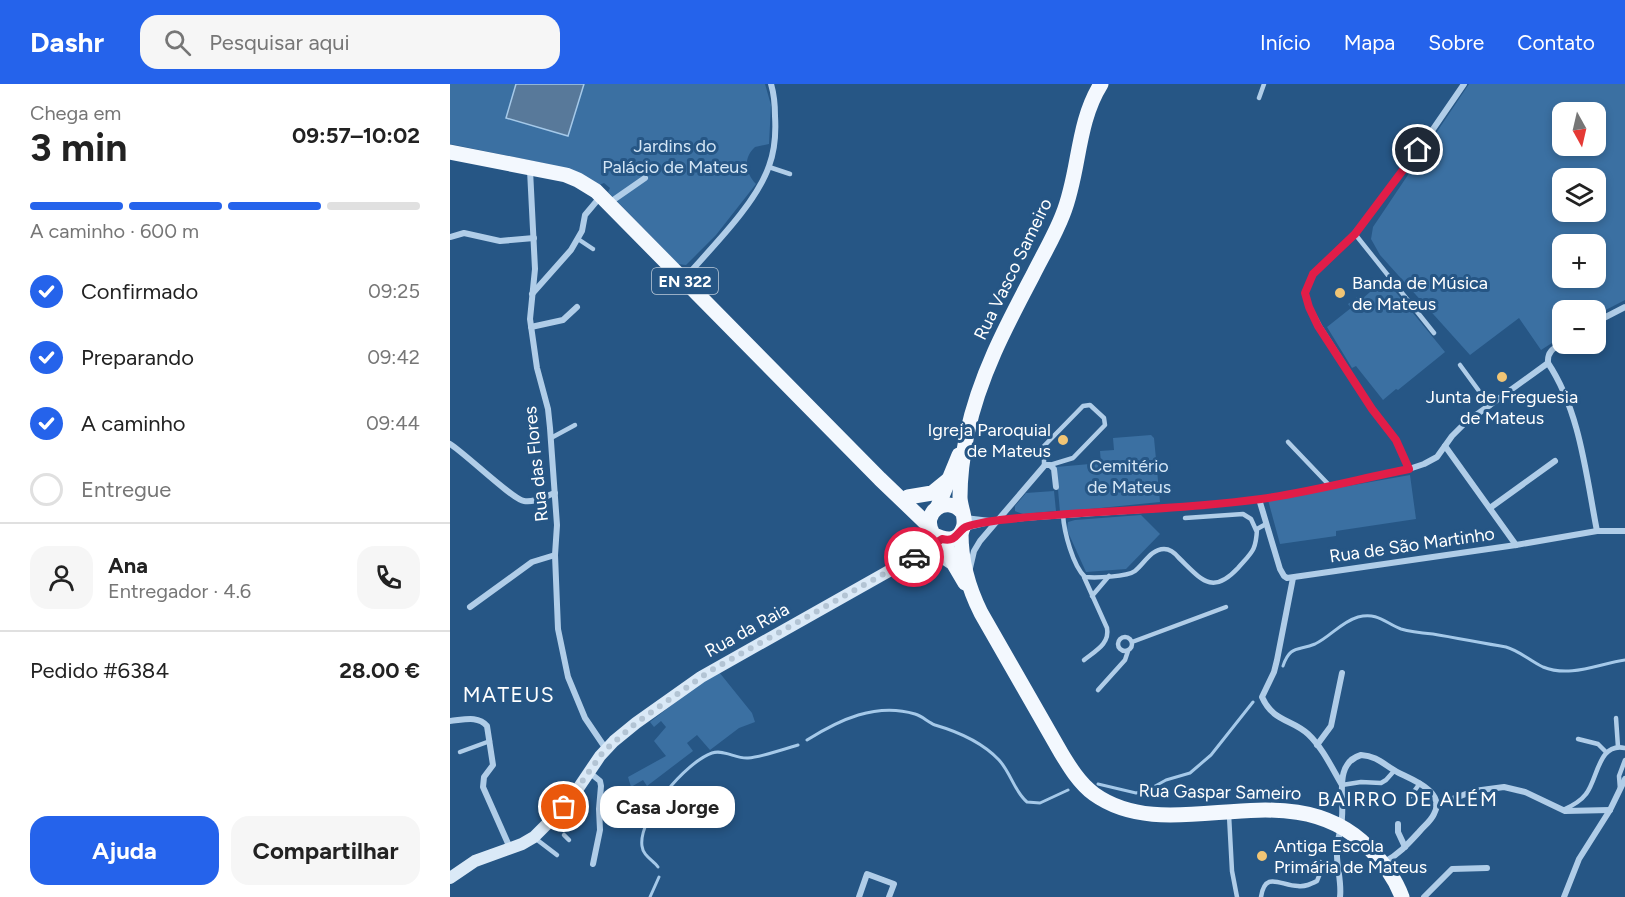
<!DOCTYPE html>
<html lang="pt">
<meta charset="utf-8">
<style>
:root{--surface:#fff;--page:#f6f6f6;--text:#222;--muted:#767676;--line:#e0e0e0;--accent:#2563eb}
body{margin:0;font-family:Figtree,sans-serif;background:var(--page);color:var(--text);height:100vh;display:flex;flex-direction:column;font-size:22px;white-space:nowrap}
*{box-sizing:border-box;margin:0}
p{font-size:20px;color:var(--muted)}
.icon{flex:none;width:33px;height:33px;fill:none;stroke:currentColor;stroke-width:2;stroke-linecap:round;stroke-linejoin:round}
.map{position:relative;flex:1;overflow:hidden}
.details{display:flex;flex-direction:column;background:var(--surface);width:450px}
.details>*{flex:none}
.needle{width:39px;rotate:172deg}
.controls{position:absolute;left:1102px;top:18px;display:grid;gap:12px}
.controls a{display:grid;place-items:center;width:54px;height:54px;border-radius:12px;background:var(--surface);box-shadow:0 3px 9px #0003;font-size:30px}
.pin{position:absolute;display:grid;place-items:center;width:51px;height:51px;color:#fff;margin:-26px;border:3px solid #fff;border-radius:50%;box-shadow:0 2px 6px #0007}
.courier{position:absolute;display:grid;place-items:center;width:60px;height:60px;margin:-30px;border:4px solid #e11d48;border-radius:50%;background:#fff;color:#222;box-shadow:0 2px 8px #0007}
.bubble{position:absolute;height:42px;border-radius:18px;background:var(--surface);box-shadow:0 3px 9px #0003;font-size:20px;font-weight:700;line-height:42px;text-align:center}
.headline em{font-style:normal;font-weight:700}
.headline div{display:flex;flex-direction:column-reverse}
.headline{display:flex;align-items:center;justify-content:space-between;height:102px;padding:0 30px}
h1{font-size:39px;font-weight:700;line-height:45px}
.bar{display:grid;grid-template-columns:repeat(4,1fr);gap:9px 6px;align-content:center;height:72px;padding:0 30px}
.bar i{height:8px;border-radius:4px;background:var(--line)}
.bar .on{background:var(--accent)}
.bar p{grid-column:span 4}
.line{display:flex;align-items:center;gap:15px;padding:0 30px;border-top:2px solid var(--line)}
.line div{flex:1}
.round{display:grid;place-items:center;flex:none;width:63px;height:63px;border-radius:18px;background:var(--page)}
ol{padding:0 30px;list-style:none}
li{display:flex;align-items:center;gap:18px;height:66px}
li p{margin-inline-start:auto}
li .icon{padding:6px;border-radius:50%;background:var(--accent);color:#fff;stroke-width:4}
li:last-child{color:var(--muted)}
li i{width:33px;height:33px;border:3px solid var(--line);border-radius:50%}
.primary-button{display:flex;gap:12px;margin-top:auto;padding:12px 30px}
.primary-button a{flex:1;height:69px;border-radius:18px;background:var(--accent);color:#fff;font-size:24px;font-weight:700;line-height:69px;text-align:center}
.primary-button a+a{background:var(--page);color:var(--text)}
header{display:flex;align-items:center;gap:36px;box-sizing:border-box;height:84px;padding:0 30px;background:var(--accent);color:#fff}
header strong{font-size:28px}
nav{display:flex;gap:33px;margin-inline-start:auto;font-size:21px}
.search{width:420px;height:54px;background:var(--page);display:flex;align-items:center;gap:15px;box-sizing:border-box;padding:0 21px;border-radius:18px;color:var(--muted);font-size:22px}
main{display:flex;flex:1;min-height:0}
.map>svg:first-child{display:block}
</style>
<header>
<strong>Dashr</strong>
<div class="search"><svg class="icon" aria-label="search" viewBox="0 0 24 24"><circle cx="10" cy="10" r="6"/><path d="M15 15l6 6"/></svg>Pesquisar aqui</div>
<nav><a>Início</a><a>Mapa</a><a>Sobre</a><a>Contato</a></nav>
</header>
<main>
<section class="details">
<div class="headline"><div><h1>3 min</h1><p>Chega em</p></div><em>09:57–10:02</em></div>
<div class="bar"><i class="on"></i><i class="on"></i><i class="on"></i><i></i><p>A caminho · 600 m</p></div>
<ol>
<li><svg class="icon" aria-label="check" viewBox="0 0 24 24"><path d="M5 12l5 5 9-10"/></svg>Confirmado<p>09:25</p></li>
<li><svg class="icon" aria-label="check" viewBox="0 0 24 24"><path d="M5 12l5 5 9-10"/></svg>Preparando<p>09:42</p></li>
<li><svg class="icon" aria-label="check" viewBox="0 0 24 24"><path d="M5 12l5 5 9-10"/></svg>A caminho<p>09:44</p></li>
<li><i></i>Entregue</li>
</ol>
<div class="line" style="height:108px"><a class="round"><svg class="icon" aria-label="person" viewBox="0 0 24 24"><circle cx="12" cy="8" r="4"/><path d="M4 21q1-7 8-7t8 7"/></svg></a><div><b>Ana</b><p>Entregador · 4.6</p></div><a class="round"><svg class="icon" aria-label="phone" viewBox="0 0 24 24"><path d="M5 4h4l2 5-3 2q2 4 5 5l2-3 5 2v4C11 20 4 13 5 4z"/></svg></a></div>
<div class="line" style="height:78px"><div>Pedido #6384</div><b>28.00 €</b></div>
<div class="primary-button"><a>Ajuda</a><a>Compartilhar</a></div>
</section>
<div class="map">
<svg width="1175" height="813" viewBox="0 0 1175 813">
<rect width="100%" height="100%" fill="#265685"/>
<g fill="#3b70a2" fill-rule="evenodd">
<path d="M0 0H315L321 21 319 60 305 63C293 74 295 88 306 100L266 151 236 181 228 180 158 108 160 104 154 99 149 101 98 80 0 60Z"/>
<path d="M1019 0H1175V216L1146 231V226H1113V252L1091 266 1069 234 1020 271 930 171 921 155 923 143ZM1113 28H1146V62H1113ZM1113 94H1146V128H1113ZM1113 160H1146V194H1113Z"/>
<path d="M935 195 995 268 948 306 946 305 933 316 906 282 902 284 877 243 901 224 898 220 901 218 906 223 909 221 906 214 909 212 912 215Z"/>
<path d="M701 351 704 354 710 418 610 428 606 383 651 379 650 367 664 366 663 354Z"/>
<path d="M960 391 966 435 886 447V452L830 460 818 416Z"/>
<path d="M604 407 606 427 573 430 565 427V422L576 409Z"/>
<path d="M691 431 710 450 676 485 636 488 617 446 618 438 625 436Z"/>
<path d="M269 588 302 629 305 638 289 644 260 666 247 651 237 659 243 667 197 702 193 696 181 703 178 693 216 672 204 657 216 643 211 637 204 643 200 638 246 602Z"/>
</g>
<path fill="#58799a" stroke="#a5c9e9" stroke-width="1.5" d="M66 0H134L118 52 56 34Z"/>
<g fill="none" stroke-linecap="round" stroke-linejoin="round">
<g stroke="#a5c9e9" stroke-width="3">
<path d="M833 582C840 561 848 567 865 560 880 553 891 538 908 533 928 528 935 539 951 545 961 548 972 549 983 550 1007 554 1032 559 1056 563 1070 567 1080 577 1093 583 1120 594 1148 580 1175 576"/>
<path d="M357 656C389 636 426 618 465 630 472 632 478 638 485 641 509 648 532 658 549 676 561 689 564 707 577 718L590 719 618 706"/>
<path d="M648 700 686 709 698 706 716 696 740 689 761 671 803 618"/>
<path d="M208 783C203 776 193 772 192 762 188 734 236 678 262 669 274 665 286 675 298 674 311 673 335 665 348 661"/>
<path d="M200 813 209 793"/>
</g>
<g stroke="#b0cde8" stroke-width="4.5">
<path d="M809 14 814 0"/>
<path d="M319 83 340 90"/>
<path d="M905 150 984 249"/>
<path d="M128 155 143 165"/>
<path d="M1010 281 1040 322"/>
<path d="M101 354 125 341"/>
<path d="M838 358 880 402"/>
<path d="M594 381V362L633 322 640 321 654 334 655 341 623 374 600 381"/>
<path d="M613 431C614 448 623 482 635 493 645 494 677 493 685 487 694 480 701 465 714 465 721 465 725 469 729 474 751 495 762 512 788 484 802 468 806 467 807 445L816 440"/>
<path d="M735 434 793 430 801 435 806 446"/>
<path d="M634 493 657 544C660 560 645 567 634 576"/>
<path d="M642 512 659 492"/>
<circle cx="675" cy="560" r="7"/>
<path d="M682 558 776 523"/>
<path d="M648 606 675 576 678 567"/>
<path d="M1166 634 1168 663"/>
<path d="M1128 655 1148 660 1156 668"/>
<path d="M10 668 40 657"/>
<path d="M892 701 911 698 931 699 936 696 944 687"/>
<path d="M1170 705 1169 692 1175 676"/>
<path d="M960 713 970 699"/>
<path d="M1113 726C1122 722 1130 718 1136 710 1148 695 1148 658 1175 664"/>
<path d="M779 731 782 787 787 813"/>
<path d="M114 751 119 756"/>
<path d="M86 755 107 771"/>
<path d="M811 813C815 786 831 802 848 802 855 803 861 800 867 797L871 787 870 778"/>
</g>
<g stroke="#b0cde8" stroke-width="6">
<path d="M80 86 85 185 80 235 87 284 98 325 100 344 107 441 105 471 108 545 118 593 135 634 156 665"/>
<path d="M159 119 195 94"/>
<path d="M0 153 14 149 50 157 84 154"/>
<path d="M234 195C261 164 306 120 319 82 325 66 326 48 325 32 325 21 324 10 321 0"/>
<path d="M82 210 121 166 132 147 135 131 151 112"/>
<path d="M1146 238 1175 223"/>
<path d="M81 243 113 236 127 223"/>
<path d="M1098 279C1130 327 1136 391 1147 447"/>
<path d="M0 360C16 370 63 416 74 417 84 419 96 412 105 409"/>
<path d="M995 362 1066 461"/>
<path d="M959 385 946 356 922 325 869 242 859 223 855 209 863 190 896 159 913 140 979 51 1014 0"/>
<path d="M809 415 830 485 834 492 837 494 1066 461 1147 447H1175"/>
<path d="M1040 424 1105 377"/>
<path d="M515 434 540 437C630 428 721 427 810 415 860 408 909 395 959 385L974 380 987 373 1002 352 1015 339 1098 279C1097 267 1104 264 1113 259"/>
<path d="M514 444 535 439"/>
<path d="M520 484 524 467 530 457 595 381H600L604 385 606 403"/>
<path d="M843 494 827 576 824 588 812 613C823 638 842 635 858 650 872 663 882 684 892 701"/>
<path d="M20 523 82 478 105 471"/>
<path d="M0 637C13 636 28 631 37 642L43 681 34 693 33 703 60 764"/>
<path d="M867 661 881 642 892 589"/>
<path d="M139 688 150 697 151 702 149 725 150 746 143 780"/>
<path d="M986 721 1024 707 1054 703 1075 708 1115 727 1160 726"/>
<path d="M948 740V748L955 763"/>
<path d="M409 813 417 790 444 800 439 813"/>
<path d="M890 813C892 797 886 782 887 766 887 755 892 744 892 733 894 712 884 679 911 671 928 672 935 682 949 689 963 696 996 708 984 730 981 737 974 742 969 748 958 760 948 771 933 779"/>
<path d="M974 813 1002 785 1037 784"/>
<path d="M1114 813 1129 775 1160 726 1175 695"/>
</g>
<g stroke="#dae9f7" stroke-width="12">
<path d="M472 468 490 472 505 482"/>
<path d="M0 794 25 777 72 760 84 753 119 718 150 672 164 657 186 639 251 593 478 465 492 455"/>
</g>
<g stroke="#f3f8fe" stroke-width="15">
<path d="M0 68 116 91 128 96 146 107 430 395 479 442"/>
<path d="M458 413 482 409 498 396"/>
<path d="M488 422 509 371"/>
<path d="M512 428C496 410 470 429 483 450 494 456 508 459 513 444 517 435 510 423 510 413 510 393 513 370 517 350 529 293 556 242 583 191 593 171 605 151 613 130 630 88 626 40 651 0"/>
<path d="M511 449C511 476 519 505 531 529L610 667C619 682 629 699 644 710 722 766 839 683 919 764 933 778 945 794 952 813"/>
<path d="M493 455 505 482 515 499"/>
</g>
</g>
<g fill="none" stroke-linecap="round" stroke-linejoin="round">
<path stroke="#b3c4d4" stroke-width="6" stroke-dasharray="0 10.8" d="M114 723 153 668 186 639 260 587 464 473"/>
<path stroke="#e11d48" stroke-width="8" d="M464 473 492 455C506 458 506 450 514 444 520 440 543 437 550 436 637 426 724 427 811 415 861 408 909 395 959 385L946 356 922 325 868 242 859 223 855 209 863 190 905 150 968 66"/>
</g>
<g fill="#f1c575" stroke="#265685" stroke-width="2">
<circle cx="890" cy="209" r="6"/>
<circle cx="1052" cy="293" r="6"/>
<circle cx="613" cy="356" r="6"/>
<circle cx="812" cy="772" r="6"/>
</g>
<g text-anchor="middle" stroke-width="6" stroke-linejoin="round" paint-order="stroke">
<rect fill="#265685" stroke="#beccda" stroke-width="1.5" x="202" y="184" width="66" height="26" rx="4.5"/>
<g font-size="16" font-weight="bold" fill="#fff">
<text x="235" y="203">EN 322</text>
</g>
<g font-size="18" fill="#d4e6f6" stroke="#265685">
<text x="225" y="68">Jardins do<tspan x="225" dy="21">Palácio de Mateus</tspan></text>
<text x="679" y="388">Cemitério<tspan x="679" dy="21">de Mateus</tspan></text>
</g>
<g font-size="18" fill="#fff" stroke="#265685">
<text transform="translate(563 185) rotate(-64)" y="6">Rua Vasco Sameiro</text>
<text transform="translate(86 380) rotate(-96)" y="6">Rua das Flores</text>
<text transform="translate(962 461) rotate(-8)" y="6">Rua de São Martinho</text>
<text transform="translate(297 546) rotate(-29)" y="6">Rua da Raia</text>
<text transform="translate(770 708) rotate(1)" y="6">Rua Gaspar Sameiro</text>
</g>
<g font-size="18" fill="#fff" stroke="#265685" text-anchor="start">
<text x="902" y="205">Banda de Música<tspan x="902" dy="21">de Mateus</tspan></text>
<text x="1052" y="319" text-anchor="middle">Junta de Freguesia<tspan x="1052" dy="21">de Mateus</tspan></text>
<text x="601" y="352" text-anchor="end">Igreja Paroquial<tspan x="601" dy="21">de Mateus</tspan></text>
<text x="824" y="768">Antiga Escola<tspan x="824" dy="21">Primária de Mateus</tspan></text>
</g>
<g font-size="20" letter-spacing="1.5" fill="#fff" stroke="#265685">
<text x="958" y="722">BAIRRO DE ALÉM</text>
</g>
<g font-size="21" letter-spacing="1.5" fill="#fff" stroke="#265685">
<text x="59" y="618">MATEUS</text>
</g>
</g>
</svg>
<div class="controls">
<a><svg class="needle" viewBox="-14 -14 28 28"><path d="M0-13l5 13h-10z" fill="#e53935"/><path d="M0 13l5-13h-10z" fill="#767676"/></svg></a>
<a><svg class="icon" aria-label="layers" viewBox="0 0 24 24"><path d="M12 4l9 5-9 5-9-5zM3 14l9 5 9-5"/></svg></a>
<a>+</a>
<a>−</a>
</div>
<div class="pin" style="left:114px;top:723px;background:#ea580c"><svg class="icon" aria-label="bag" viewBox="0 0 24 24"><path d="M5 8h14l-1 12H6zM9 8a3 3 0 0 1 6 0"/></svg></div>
<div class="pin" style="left:968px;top:66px;background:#1f2937"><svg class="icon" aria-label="home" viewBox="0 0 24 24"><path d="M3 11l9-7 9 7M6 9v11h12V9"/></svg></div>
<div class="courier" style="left:464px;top:473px"><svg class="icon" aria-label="car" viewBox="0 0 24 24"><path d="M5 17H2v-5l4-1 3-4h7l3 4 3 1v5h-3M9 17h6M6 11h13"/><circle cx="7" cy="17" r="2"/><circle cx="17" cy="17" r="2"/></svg></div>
<div class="bubble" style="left:150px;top:702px;width:135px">Casa Jorge</div>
</div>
</main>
